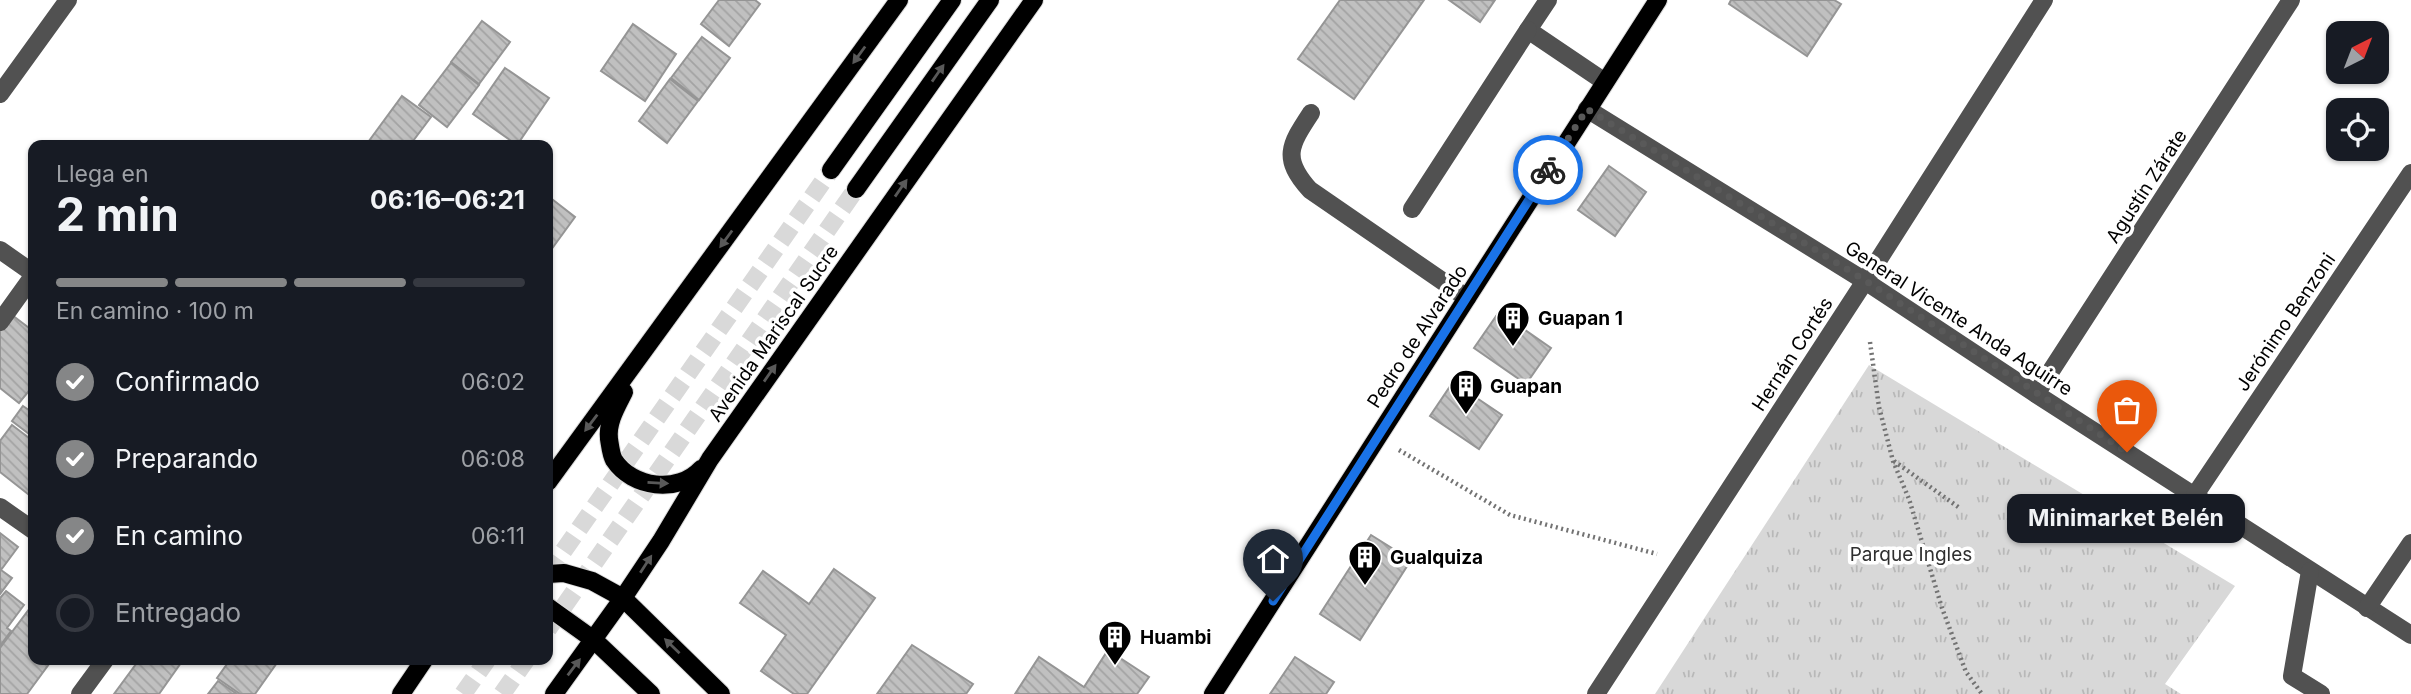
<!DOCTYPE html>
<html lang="es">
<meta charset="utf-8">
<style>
:root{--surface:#171b24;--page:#20242c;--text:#f1f3f6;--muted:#9ea1a6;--line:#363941;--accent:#858687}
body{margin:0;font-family:Inter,sans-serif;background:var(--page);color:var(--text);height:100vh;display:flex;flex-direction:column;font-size:26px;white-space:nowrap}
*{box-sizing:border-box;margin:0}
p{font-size:23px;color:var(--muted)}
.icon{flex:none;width:38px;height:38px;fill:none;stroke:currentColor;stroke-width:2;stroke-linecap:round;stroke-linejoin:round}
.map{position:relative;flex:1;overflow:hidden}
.drawer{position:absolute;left:28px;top:140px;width:525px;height:525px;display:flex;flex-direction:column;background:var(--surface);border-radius:14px;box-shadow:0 2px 5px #0004}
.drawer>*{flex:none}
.needle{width:46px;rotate:42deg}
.controls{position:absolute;left:2326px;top:21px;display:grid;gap:14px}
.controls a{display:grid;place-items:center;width:63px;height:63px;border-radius:14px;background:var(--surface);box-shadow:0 2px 5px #0004;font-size:35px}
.pin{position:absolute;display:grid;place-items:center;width:60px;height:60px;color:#fff;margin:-72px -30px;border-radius:50% 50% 50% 0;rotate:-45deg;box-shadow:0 0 7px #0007}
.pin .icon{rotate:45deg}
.courier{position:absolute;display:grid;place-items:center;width:70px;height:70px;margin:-35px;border:5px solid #1a73e8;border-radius:50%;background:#fff;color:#222;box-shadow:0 2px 9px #0007}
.bubble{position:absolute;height:49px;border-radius:14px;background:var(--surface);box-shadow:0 2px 5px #0004;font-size:23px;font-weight:700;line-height:49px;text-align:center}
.headline em{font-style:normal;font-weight:700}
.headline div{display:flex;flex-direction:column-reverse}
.headline{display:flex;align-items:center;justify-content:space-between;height:119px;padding:0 28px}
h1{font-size:46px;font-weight:700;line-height:52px}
.bar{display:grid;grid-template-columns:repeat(4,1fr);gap:10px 7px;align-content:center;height:84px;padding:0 28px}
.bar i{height:9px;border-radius:5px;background:var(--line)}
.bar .selected{background:var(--accent)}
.bar p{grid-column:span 4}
ol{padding:0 28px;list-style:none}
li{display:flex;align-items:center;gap:21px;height:77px}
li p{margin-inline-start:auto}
li .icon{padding:7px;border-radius:50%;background:var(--accent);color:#fff;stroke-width:4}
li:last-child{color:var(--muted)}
li i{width:38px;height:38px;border:4px solid var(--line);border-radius:50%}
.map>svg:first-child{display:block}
</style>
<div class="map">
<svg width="2411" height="694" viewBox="0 0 2411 694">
<defs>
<pattern id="park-tufts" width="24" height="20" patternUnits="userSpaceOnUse" patternTransform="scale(1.75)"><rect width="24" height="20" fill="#d8d8d8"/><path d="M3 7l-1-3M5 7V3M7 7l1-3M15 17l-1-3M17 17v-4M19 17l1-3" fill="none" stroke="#b8b8b8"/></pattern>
<pattern id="building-back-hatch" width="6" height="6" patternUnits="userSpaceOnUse" patternTransform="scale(1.75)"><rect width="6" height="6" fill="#c0c0c0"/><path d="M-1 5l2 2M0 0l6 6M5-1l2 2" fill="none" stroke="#a3a3a3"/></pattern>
</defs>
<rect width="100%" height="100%" fill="#fff"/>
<path fill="url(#park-tufts)" d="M1869 365 2235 586 2165 684 2181 694H1655Z"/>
<g fill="url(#building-back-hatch)" stroke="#959595" stroke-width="2">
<path d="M719 0H755L760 4 729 46 701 24Z"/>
<path d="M1340 0H1424L1354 99 1298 59Z"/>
<path d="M1449 0H1495L1480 22Z"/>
<path d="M1731 0H1834L1841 4 1807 56 1729 4Z"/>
<path d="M482 21 510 42 479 84 451 62Z"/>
<path d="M633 24 676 54 645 101 601 71Z"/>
<path d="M702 37 730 58 699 100 671 78Z"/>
<path d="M451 63 479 85 447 127 419 105Z"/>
<path d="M505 68 549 98 517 145 473 114Z"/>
<path d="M670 79 698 101 667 143 639 121Z"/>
<path d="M402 96 431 117 410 145H366Z"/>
<path d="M1609 166 1646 192 1615 236 1578 210Z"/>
<path d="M548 196 575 217 548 254Z"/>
<path d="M1499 312 1551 348 1526 384 1474 348Z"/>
<path d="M12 315 33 331V386L19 403 0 388V331Z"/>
<path d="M1453 382 1502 415 1479 449 1430 416Z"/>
<path d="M23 406 33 413V437L12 421Z"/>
<path d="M12 425 33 441V498L0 472V441Z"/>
<path d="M0 533 18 547 1 570 12 578 0 594Z"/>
<path d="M1371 535 1411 560 1360 640 1320 614Z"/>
<path d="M834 569 875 598 807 694H794L761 671 786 635 740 603 763 571 809 604Z"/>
<path d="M6 591 24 605 7 628 11 631 0 646V598Z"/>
<path d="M33 604V660H52L27 694H0V648Z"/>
<path d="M912 645 973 684 966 694H877Z"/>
<path d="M1108 650 1149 677 1137 694H1015L1039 657 1084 687Z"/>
<path d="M1295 657 1334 682 1326 694H1270Z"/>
<path d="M139 660H183L159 694H114Z"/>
<path d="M230 660H279L255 694H240L217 678Z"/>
<path d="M218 681 237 694H208Z"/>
</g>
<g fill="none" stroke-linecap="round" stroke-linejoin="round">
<g stroke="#d9d9d9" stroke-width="18" stroke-dasharray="18 9" stroke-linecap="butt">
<path d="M548 573 831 170"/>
<path d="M548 629 856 189"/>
<path d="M463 694 487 660"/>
<path d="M502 694 526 660"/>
</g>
<defs>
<g id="major">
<path d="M831 170 952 0"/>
<path d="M856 189 990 0"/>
<path d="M624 392C617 406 607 422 609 439 610 445 611 455 614 460 632 488 678 494 701 469"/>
<path d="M548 482 899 0"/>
<path d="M548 574 564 573 592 581 623 598 721 694"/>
<path d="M548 607 594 640 651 694"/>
<path d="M401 694 424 660"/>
<path d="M554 694 623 598 661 541 710 459 1034 0"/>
<path d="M1213 694 1658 0"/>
</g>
</defs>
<use href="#major" stroke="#dbdbdb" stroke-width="20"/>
<g stroke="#737373" stroke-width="4.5" stroke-dasharray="2 3.5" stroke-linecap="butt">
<path d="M1870 342 1879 407 1893 461 1909 499 1942 608 1966 672 1982 694"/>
<path d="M1399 450 1510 515 1657 554"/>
<path d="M1894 461 1961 509"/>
</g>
<g stroke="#515151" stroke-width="18">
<path d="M1548 0 1528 30 1605 82"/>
<path d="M0 94 68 0"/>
<path d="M1587 109 1865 281 2036 394 2411 635"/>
<path d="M1311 113C1290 145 1281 158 1310 190L1467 298"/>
<path d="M1412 209 1528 30"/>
<path d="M0 250 33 273"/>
<path d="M0 322 33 276"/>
<path d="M2036 394 2291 0"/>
<path d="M2195 495 2411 173"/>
<path d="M0 507 33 530"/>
<path d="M2310 571 2292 676 2321 694"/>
<path d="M2367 608 2411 543"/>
<path d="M80 694 105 660"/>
<path d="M1596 694 1865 281 2044 0"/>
</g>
<use href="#major" stroke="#000" stroke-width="18"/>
</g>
<defs><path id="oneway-solid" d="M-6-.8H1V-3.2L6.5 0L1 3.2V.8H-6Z" transform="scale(1.75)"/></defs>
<g fill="#595959">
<use href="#oneway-solid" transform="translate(859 55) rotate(126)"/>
<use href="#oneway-solid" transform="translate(938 73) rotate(-55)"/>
<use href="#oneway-solid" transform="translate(901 188) rotate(-55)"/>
<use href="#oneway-solid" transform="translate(726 239) rotate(126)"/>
<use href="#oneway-solid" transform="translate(770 373) rotate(-55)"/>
<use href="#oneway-solid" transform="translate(591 423) rotate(127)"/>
<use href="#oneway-solid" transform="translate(658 483) rotate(3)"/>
<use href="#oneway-solid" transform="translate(646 564) rotate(-57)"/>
<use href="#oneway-solid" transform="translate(672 646) rotate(-136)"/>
<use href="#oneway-solid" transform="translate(574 667) rotate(-53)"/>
</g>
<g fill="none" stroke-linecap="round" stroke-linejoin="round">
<path stroke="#595959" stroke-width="7" stroke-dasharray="0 12.6" d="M1548 170 1587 109 1866 281 2127 452"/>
<path stroke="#1a73e8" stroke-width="9" d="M1273 601 1548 170"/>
</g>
<defs>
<symbol id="building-pin" viewBox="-11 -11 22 30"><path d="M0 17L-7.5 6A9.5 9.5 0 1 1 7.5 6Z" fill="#000" stroke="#fff"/><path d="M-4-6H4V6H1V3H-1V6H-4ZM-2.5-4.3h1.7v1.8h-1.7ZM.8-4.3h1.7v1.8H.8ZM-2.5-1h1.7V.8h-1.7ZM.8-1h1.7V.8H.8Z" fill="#fff"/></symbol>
</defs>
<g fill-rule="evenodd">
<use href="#building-pin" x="1494" y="299" width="38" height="52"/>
<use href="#building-pin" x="1447" y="367" width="38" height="52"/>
<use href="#building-pin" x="1346" y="538" width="38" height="52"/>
<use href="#building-pin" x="1096" y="618" width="38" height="52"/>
</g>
<g text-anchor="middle" stroke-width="7" stroke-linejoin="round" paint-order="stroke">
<g font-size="19" fill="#000" stroke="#fff">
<text transform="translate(2146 186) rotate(-57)" y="7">Agustín Zárate</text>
<text transform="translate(1959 318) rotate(33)" y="7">General Vicente Anda Aguirre</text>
<text transform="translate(2285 322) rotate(-56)" y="7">Jerónimo Benzoni</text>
<text transform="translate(773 333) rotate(-55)" y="7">Avenida Mariscal Sucre</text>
<text transform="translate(1417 336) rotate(-57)" y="7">Pedro de Alvarado</text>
<text transform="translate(1792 354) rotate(-57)" y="7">Hernán Cortés</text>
</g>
<g font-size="19" font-weight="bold" fill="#000" stroke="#fff" text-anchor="start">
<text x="1538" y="325">Guapan 1</text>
<text x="1490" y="393">Guapan</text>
<text x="1390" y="564">Gualquiza</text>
<text x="1140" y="644">Huambi</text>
</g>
<g font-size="19" fill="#2f2f2f" stroke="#fff">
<text x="1911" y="561">Parque Ingles</text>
</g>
</g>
</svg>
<div class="controls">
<a><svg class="needle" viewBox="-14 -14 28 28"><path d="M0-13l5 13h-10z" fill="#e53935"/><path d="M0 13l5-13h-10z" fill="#9ea1a6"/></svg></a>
<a><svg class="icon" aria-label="locate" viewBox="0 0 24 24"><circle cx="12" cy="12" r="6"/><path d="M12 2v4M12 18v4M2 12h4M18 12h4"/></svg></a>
</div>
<div class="pin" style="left:2127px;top:452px;background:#ea580c"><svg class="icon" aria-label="bag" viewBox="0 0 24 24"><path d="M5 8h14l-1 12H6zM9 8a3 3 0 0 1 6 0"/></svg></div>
<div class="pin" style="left:1273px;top:601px;background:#1f2937"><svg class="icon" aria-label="home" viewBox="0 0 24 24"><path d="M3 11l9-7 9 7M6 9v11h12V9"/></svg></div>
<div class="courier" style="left:1548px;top:170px"><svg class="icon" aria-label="bike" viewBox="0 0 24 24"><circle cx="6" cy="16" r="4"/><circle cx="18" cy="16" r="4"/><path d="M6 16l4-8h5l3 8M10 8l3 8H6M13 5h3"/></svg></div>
<div class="bubble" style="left:2007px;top:494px;width:238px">Minimarket Belén</div>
<section class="drawer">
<div class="headline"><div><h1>2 min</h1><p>Llega en</p></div><em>06:16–06:21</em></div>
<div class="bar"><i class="selected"></i><i class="selected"></i><i class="selected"></i><i></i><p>En camino · 100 m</p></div>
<ol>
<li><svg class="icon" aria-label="check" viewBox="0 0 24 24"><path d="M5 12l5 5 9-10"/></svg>Confirmado<p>06:02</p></li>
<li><svg class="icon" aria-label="check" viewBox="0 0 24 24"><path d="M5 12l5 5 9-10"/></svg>Preparando<p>06:08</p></li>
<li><svg class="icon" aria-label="check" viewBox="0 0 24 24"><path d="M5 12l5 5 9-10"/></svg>En camino<p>06:11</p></li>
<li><i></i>Entregado</li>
</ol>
</section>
</div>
